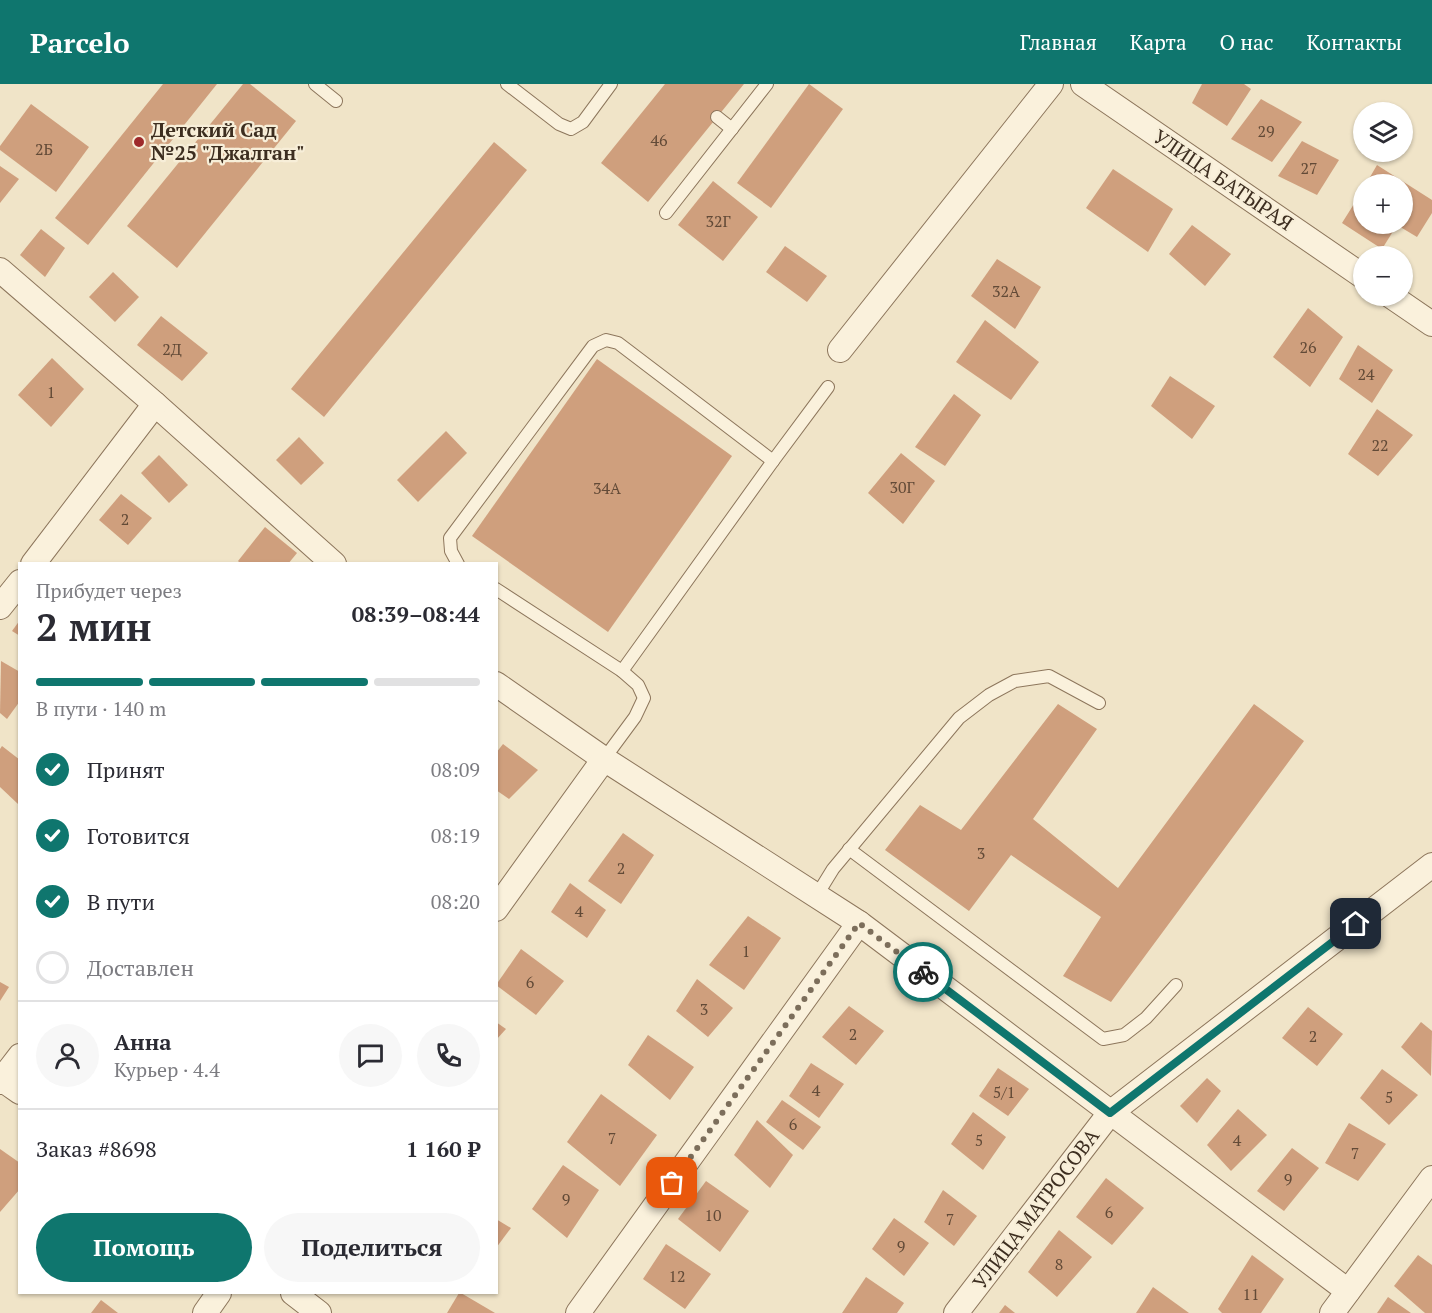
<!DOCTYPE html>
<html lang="ru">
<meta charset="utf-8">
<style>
:root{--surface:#fff;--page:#f7f7f7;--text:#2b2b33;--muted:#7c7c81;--line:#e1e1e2;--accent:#0f766e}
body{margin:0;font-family:"PT Serif",serif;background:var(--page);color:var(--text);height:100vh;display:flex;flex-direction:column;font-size:22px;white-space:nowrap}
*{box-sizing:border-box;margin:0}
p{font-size:20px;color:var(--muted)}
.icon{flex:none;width:33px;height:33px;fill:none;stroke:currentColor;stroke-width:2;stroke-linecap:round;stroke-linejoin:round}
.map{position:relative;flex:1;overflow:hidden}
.details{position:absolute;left:18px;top:478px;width:480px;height:732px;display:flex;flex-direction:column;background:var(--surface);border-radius:0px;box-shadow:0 2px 4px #0004}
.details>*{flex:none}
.controls{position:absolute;left:1353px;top:18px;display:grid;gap:12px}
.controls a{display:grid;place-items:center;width:60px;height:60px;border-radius:50%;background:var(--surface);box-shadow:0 2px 4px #0004;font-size:30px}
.pin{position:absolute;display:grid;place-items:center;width:51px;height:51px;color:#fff;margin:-26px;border-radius:12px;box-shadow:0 3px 9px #0006}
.courier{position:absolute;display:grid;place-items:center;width:60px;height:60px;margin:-30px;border:4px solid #0f766e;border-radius:50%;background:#fff;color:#222;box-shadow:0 2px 8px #0007}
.summary em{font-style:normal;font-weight:700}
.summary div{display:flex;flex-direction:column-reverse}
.summary{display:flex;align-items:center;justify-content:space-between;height:102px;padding:0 18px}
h1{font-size:39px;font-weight:700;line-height:45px}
.bar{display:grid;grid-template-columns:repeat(4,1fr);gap:9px 6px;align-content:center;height:72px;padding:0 18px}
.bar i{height:8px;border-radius:4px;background:var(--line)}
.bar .on{background:var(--accent)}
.bar p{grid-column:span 4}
.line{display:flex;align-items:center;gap:15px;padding:0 18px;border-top:2px solid var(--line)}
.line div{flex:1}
.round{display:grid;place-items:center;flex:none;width:63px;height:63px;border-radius:32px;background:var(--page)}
ol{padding:0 18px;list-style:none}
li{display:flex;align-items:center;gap:18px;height:66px}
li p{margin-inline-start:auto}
li .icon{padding:6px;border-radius:50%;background:var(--accent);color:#fff;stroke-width:4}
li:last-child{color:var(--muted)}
li i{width:33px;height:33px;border:3px solid var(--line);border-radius:50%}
.primary-button{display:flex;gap:12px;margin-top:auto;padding:12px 18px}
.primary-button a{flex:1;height:69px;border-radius:36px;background:var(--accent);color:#fff;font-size:24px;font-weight:700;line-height:69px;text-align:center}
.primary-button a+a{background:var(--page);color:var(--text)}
header{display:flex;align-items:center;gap:36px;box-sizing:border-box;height:84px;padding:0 30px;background:var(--accent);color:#fff}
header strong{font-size:28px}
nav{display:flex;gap:33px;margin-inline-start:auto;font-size:21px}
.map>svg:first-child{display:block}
</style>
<header>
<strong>Parcelo</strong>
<nav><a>Главная</a><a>Карта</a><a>О нас</a><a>Контакты</a></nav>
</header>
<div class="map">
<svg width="1432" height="1229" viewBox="0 0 1432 1229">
<rect width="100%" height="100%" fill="#f0e4c8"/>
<g fill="#cf9f7d">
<path d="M163 0H217L88 161 55 134Z"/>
<path d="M243 0H250L296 37 177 184 127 142Z"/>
<path d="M665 0H744L648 118 601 79Z"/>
<path d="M809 0 843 25 771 124 737 99Z"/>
<path d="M1202 0H1244L1251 5 1227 42 1192 19Z"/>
<path d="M1261 15 1302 38 1272 78 1231 55Z"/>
<path d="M31 20 89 63 56 108 0 66V62Z"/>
<path d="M1302 57 1339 76 1317 111 1278 92Z"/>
<path d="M494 58 527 86 324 333 291 305Z"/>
<path d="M1377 81 1432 116V129L1417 153 1397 141 1382 165 1342 139 1364 104V140H1402V100H1366Z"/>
<path d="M0 82 19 95 0 119Z"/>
<path d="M1113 85 1173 125 1148 168 1086 124Z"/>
<path d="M713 97 758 133 723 177 678 141Z"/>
<path d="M1192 141 1231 170 1205 202 1169 170Z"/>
<path d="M41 145 65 164 45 193 20 171Z"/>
<path d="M785 162 827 192 807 218 766 188Z"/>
<path d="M997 175 1041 203 1015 245 971 212Z"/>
<path d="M113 188 139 213 115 238 89 213Z"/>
<path d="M1308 224 1343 253 1310 303 1273 273Z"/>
<path d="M161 232 208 269 182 297 137 261Z"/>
<path d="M985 236 1039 278 1011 316 956 278Z"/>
<path d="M1358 261 1393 286 1372 319 1339 295Z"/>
<path d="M52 274 84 305 51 343 18 311Z"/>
<path d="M597 275 732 372 608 548 472 452Z"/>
<path d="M1170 292 1215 322 1192 355 1151 322Z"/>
<path d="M954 310 981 331 945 382 915 363Z"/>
<path d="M1377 325 1413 351 1378 392 1348 370Z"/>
<path d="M446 347 467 369 418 418 397 396Z"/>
<path d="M299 353 324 379 301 401 276 376Z"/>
<path d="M901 369 935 397 903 440 868 409Z"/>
<path d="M159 371 188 401 169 419 141 389Z"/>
<path d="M121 410 152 434 128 461 99 436Z"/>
<path d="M265 443 297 469 288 480H241L238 477Z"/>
<path d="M20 536V552L12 547Z"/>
<path d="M1 577 20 588V617L7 635 0 629Z"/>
<path d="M1058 620 1097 645 1033 735 1118 804 1254 620 1304 657 1111 918 1063 892 1101 833 1011 771 969 827 885 766 920 721 961 746Z"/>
<path d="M503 660 538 686 509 715 496 706V669Z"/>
<path d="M2 662 20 676V718L18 720 0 703V665Z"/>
<path d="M623 749 654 771 621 820 588 797Z"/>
<path d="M570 799 606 826 587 854 551 828Z"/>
<path d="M748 832 781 854 744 906 709 881Z"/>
<path d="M521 865 564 897 536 931 496 901Z"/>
<path d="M697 895 733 924 708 953 676 927Z"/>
<path d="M0 898 9 903 0 917Z"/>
<path d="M849 922 884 947 856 981 822 953Z"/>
<path d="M1308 923 1343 950 1317 982 1282 954Z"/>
<path d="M496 938 506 945 496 956Z"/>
<path d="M1421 938 1432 947 1431 992 1401 963Z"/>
<path d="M648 951 694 983 670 1016 628 981Z"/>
<path d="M811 979 844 1000 819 1034 789 1012Z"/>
<path d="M998 984 1029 1005 1008 1032 979 1012Z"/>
<path d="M1382 985 1418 1011 1389 1041 1360 1014Z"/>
<path d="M1207 994 1221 1007 1197 1039 1180 1022Z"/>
<path d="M601 1010 657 1051 620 1102 567 1058Z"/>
<path d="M782 1016 821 1043 803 1066 766 1038Z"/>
<path d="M1238 1025 1267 1051 1231 1087 1207 1061Z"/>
<path d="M973 1028 1006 1053 983 1086 951 1060Z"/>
<path d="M757 1036 793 1071 770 1104 734 1071Z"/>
<path d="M1349 1039 1386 1060 1358 1097 1325 1079Z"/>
<path d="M1292 1064 1319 1084 1284 1127 1257 1107Z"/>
<path d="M0 1065 20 1079V1105L0 1128Z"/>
<path d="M563 1081 599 1106 567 1154 532 1125Z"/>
<path d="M1106 1094 1144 1124 1112 1161 1076 1133Z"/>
<path d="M706 1097 749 1127 720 1168 678 1135Z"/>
<path d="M943 1106 977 1132 954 1162 924 1138Z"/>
<path d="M894 1134 929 1159 904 1192 872 1165Z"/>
<path d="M496 1135 511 1144 496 1164Z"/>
<path d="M1059 1146 1092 1173 1057 1213 1028 1188Z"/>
<path d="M666 1160 711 1190 685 1225 643 1195Z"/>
<path d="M1252 1171 1284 1195 1261 1229H1222L1218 1225Z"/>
<path d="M1418 1171 1432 1181V1229H1425L1394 1202Z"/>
<path d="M866 1193 904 1219 897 1229H842Z"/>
<path d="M1153 1203 1189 1229H1136Z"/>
<path d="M459 1209H461L495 1229H447Z"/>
<path d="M1388 1213 1411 1229H1377Z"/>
<path d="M101 1216 118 1229H91Z"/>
<path d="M1005 1221 1015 1229H999Z"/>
</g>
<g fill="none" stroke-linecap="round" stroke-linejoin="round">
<defs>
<g id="lane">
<path d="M315 0 336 17"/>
<path d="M507 0 559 40 571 45 583 38 611 0"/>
<path d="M717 33 732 45"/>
<path d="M666 129 767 0"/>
<path d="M458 480 451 467 450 454 593 262 606 256 618 259 773 377"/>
<path d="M496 505 622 587 638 601 644 614 635 633 604 675"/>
<path d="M622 587 773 377 828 303"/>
<path d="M849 765 1103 955 1124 951 1146 934 1176 901"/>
<path d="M817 811 833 785 959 634 989 611 1015 597 1049 592 1099 619"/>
</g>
<g id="street">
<path d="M1083 0 1364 193"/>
<path d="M0 186 155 320 334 480"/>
<path d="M1391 212 1432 240"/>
<path d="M840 266 1051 0"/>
<path d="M33 480 155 320"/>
<path d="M0 523 20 498"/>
<path d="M496 600 604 675 859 839 1348 1207"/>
<path d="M496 825 604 675"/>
<path d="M0 994 20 1008"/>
<path d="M0 998 20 972"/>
<path d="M293 1209 319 1229"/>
<path d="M205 1229 219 1209"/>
<path d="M578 1229 859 839"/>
<path d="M956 1229 1110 1029 1432 781"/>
<path d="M1332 1229 1432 1094"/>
</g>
</defs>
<use href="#lane" stroke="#8d765c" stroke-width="14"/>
<use href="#street" stroke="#8d765c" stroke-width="26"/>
<use href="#lane" stroke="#faf1dc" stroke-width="12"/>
<use href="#street" stroke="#faf1dc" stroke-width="24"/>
</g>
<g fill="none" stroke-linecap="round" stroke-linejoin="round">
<path stroke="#7c6e5b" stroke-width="6" stroke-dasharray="0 10.8" d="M672 1099 859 839 923 888"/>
<path stroke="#0f766e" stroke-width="8" d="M923 888 1110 1029 1356 840"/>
</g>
<circle fill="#9e2a2b" stroke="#f7eed8" stroke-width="2" cx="139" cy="58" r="6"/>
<g text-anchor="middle" stroke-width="4.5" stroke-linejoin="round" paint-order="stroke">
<g font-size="16" fill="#624a37">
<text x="1266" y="53">29</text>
<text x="659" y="62">46</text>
<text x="44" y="71">2Б</text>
<text x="1309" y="90">27</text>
<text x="718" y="143">32Г</text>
<text x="1006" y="213">32А</text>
<text x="1308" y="269">26</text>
<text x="172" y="271">2Д</text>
<text x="1366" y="296">24</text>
<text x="51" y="314">1</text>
<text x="1380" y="367">22</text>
<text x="902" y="409">30Г</text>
<text x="607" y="410">34А</text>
<text x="125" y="441">2</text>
<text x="981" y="775">3</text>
<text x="621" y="790">2</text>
<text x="579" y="833">4</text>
<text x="746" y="873">1</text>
<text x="530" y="904">6</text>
<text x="704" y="931">3</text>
<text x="853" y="956">2</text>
<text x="1313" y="958">2</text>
<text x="816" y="1012">4</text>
<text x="1004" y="1014">5/1</text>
<text x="1389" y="1019">5</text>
<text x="793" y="1046">6</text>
<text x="612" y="1060">7</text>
<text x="979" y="1062">5</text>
<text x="1237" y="1062">4</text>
<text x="1355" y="1075">7</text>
<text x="1288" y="1101">9</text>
<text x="566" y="1121">9</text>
<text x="1109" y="1134">6</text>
<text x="713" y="1137">10</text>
<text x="950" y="1141">7</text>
<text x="901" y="1168">9</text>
<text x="1059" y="1186">8</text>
<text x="677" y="1198">12</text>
<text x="1251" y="1216">11</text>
</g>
<g font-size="20" font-weight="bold" fill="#3d2e20" stroke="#f7eed8" text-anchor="start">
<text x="151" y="53">Детский Сад<tspan x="151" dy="23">№25 "Джалган"</tspan></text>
</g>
<g font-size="20" fill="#3d2e20" stroke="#f7eed8">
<text transform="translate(1223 96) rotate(34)" y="7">УЛИЦА БАТЫРАЯ</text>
<text transform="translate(1036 1125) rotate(-53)" y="7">УЛИЦА МАТРОСОВА</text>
</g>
</g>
</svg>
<div class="controls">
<a><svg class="icon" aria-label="layers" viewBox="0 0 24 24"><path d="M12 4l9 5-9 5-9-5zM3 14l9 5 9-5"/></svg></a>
<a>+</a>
<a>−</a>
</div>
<div class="pin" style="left:672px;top:1099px;background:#ea580c"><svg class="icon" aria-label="bag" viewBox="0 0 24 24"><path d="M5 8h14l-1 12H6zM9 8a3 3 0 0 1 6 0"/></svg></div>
<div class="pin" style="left:1356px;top:840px;background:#1f2937"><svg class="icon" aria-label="home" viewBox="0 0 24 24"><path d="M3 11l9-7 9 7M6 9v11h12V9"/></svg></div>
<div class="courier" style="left:923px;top:888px"><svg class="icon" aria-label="bike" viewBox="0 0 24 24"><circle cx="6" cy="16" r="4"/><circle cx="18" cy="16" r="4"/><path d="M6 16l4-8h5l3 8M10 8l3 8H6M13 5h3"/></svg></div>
<section class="details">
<div class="summary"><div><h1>2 мин</h1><p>Прибудет через</p></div><em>08:39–08:44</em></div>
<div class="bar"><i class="on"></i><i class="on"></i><i class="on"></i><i></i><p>В пути · 140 m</p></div>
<ol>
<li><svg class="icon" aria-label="check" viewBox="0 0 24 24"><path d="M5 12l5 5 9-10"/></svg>Принят<p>08:09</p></li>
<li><svg class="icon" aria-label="check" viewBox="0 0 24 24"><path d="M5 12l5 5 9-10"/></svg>Готовится<p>08:19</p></li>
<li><svg class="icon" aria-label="check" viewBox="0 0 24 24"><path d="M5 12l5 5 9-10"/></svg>В пути<p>08:20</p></li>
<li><i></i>Доставлен</li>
</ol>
<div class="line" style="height:108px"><a class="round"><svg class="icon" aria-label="person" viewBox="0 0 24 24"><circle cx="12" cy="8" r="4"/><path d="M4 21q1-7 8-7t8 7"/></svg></a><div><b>Анна</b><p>Курьер · 4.4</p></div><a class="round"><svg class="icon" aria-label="chat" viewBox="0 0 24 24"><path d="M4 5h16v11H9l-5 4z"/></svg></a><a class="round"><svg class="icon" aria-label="phone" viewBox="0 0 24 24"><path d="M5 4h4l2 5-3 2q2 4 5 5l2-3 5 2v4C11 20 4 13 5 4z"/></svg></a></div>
<div class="line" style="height:78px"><div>Заказ #8698</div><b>1 160 ₽</b></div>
<div class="primary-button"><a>Помощь</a><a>Поделиться</a></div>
</section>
</div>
